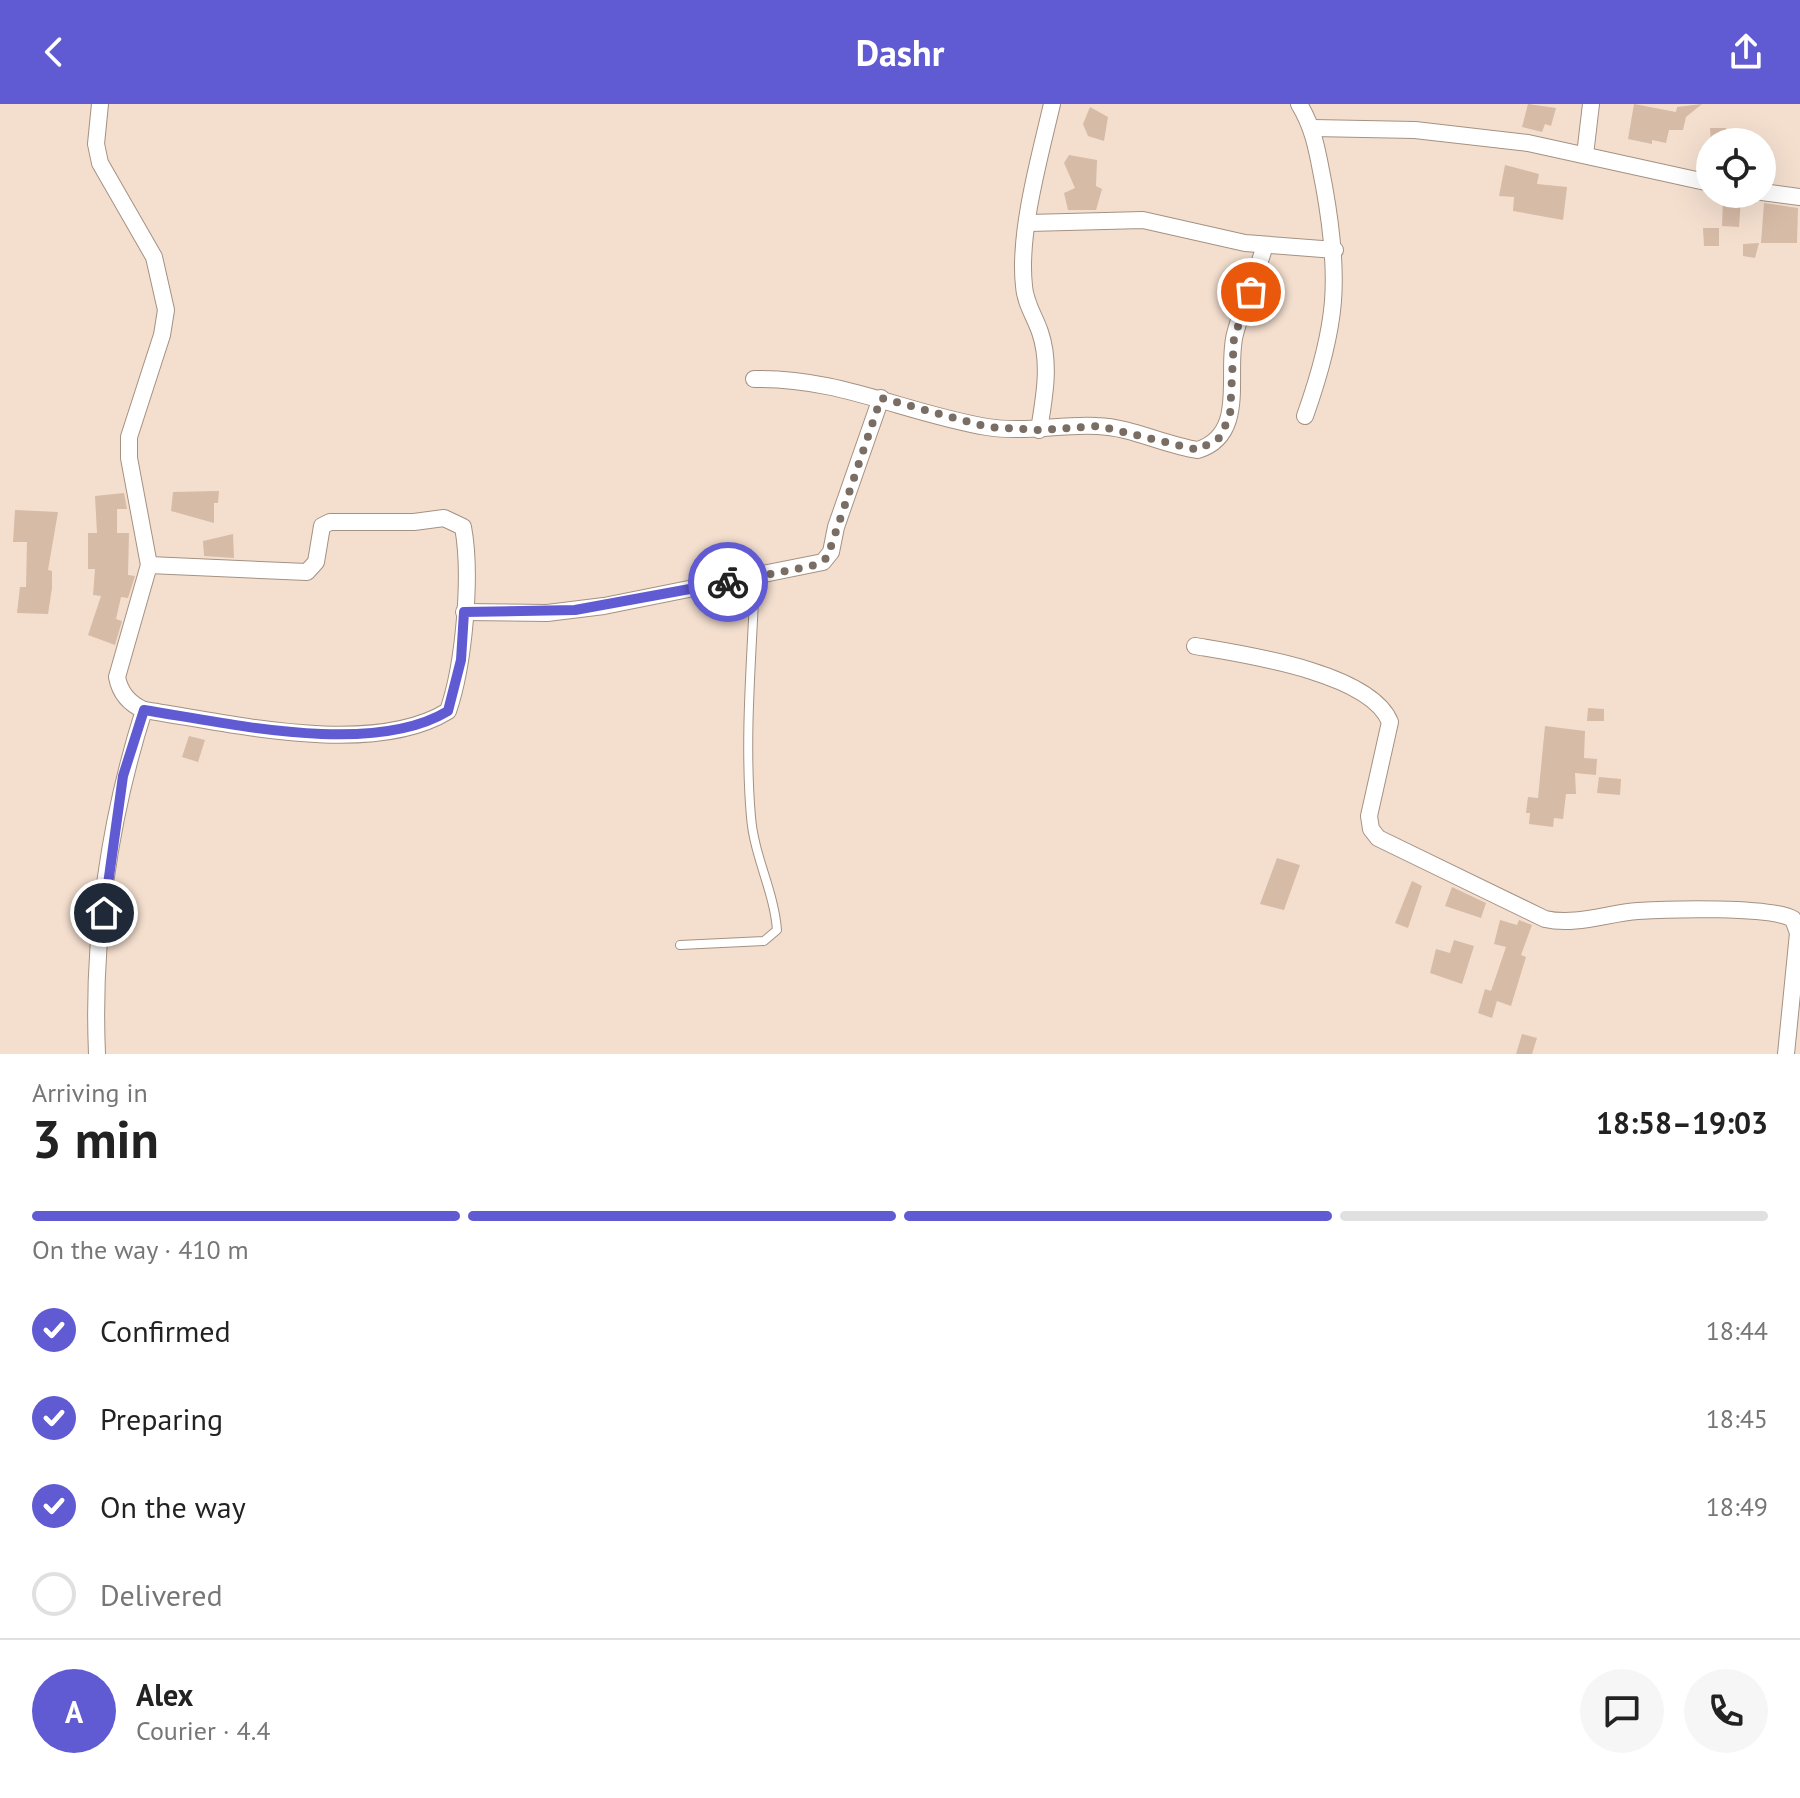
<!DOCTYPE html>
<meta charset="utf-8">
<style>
:root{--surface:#fff;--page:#f6f6f6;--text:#222;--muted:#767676;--line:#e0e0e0;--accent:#605ad3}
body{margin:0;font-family:"PT Sans",sans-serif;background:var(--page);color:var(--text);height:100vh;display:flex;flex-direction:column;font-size:30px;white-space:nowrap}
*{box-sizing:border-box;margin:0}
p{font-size:26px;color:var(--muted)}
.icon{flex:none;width:44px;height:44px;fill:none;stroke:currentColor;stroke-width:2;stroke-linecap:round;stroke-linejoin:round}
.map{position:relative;height:950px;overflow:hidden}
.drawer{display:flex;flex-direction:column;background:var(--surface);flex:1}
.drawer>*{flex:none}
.fabs{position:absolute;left:1696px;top:24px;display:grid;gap:16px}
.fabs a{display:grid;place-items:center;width:80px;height:80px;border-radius:50%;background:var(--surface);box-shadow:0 8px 32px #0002;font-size:40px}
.pin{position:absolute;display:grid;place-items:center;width:68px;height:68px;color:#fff;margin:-34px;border:4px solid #fff;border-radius:50%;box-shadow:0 2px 8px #0007}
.courier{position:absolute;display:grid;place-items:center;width:80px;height:80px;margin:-40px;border:6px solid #605ad3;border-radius:50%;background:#fff;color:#222;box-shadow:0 2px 10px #0007}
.summary em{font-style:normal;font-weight:700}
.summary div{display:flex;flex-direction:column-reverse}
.summary{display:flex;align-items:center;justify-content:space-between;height:136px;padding:0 32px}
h1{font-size:52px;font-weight:700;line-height:60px}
.bar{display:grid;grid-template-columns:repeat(4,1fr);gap:12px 8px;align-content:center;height:96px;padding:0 32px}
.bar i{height:10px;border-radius:6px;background:var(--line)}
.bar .selected{background:var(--accent)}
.bar p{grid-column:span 4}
.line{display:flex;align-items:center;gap:20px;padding:0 32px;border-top:2px solid var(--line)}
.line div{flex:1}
.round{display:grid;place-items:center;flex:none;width:84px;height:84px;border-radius:42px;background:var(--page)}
ol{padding:0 32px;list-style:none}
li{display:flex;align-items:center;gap:24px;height:88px}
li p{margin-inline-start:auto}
li .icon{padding:8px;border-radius:50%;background:var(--accent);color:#fff;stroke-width:4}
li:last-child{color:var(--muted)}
li i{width:44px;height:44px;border:4px solid var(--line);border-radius:50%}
header{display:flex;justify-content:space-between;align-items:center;height:104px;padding:0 32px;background:var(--accent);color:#fff;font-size:36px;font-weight:700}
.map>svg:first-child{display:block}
</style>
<header><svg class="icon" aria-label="back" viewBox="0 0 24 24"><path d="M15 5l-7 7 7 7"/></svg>Dashr<svg class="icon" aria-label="share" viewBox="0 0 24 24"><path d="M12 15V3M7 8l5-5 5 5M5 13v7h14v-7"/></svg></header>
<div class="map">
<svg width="1800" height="950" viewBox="0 0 1800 950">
<rect width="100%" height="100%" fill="#f4dfcf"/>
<g fill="#d6bba6">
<path d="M1528 0 1556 4 1551 22 1545 20 1542 28 1522 23Z"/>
<path d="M1634 0 1676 8 1677 3 1702 0 1686 13 1683 26H1669L1666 39 1652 36V40L1628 35Z"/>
<path d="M1090 3 1108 13 1104 37 1088 32 1083 20Z"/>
<path d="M1710 24H1726V38H1711Z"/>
<path d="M1069 51 1097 56 1096 82 1102 85 1096 106H1068L1064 89 1075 84 1064 59Z"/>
<path d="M1505 61 1539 70 1537 80 1567 83 1563 116 1513 107 1514 93 1499 92Z"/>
<path d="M1723 94 1741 95 1739 123 1722 122Z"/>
<path d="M1764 99 1798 104 1797 139H1761Z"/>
<path d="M1703 124H1719V142H1704Z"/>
<path d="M1759 139 1755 154 1743 152V140Z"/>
<path d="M219 387 218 399H214V419L171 407 173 388Z"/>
<path d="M124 389 127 405H117V429H129L128 471 135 472 128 494 121 493 116 515 122 517 115 541 88 531 101 492 93 491 95 465H88V429H97L95 392Z"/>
<path d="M15 406 58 408 48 466 52 467V484L48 510 17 509 20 483H26L27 438H13Z"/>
<path d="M233 430 234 454 204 452 203 437Z"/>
<path d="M1588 604 1604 605V617H1587Z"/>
<path d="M1545 622 1585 627 1584 654 1597 655 1596 671 1575 669 1576 690H1566L1563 715 1554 714 1553 723 1529 720 1530 709H1526L1528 693 1538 694Z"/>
<path d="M189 632 205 636 198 658 182 653Z"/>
<path d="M1599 673 1621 675 1620 691 1597 689Z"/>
<path d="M1277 754 1300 761 1284 806 1260 800Z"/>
<path d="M1412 777 1422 782 1408 824 1395 819Z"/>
<path d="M1452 783 1486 799 1481 814 1445 802Z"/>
<path d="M1500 816 1517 821 1519 816 1532 821 1521 851 1526 853 1511 902 1497 897 1492 914 1478 909 1485 885 1491 887 1506 843 1494 840Z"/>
<path d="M1454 836 1474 842 1462 880 1430 869 1436 845 1450 849Z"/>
<path d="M1522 930 1537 934 1532 950H1516Z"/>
</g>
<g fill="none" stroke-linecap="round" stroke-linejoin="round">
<defs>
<path id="service" d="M680 841 764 837 777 826C774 787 754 752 751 713 744 634 752 552 755 473"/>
<g id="minor">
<path d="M1299 0C1315 26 1318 52 1324 82 1341 176 1337 222 1305 312"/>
<path d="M1313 24 1415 26 1528 39 1710 79"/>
<path d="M1585 51 1591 0"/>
<path d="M1762 88 1800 93"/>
<path d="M1029 119 1143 116 1245 139 1335 146"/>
<path d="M754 275C838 273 905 309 987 323 1024 329 1060 320 1097 322 1131 323 1164 341 1198 346 1248 330 1225 268 1235 230 1243 200 1256 172 1265 141"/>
<path d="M1039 326C1044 294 1051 260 1040 228 1035 213 1025 199 1024 182 1018 129 1040 52 1052 0"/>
<path d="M464 508 547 509 604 502 823 458 831 448 836 423 881 294"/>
<path d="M1195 542C1242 550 1370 568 1390 618L1369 712 1371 725 1378 734 1545 815C1576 822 1608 809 1638 807 1668 805 1771 802 1793 815L1798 829 1786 950"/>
<path d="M144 606C229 619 372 654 448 607 464 561 472 471 463 423L444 414 414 418H330L322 422 316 458 307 468 149 461"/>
<path d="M97 950C92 835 109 716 144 606 130 600 120 589 117 573L149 461 129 354V333L162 231 166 206 154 153 100 59 96 40 100 0"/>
</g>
</defs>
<use href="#service" stroke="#a59182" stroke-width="10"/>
<use href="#minor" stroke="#a59182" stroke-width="18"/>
<use href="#service" stroke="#fff" stroke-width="8"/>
<use href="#minor" stroke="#fff" stroke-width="16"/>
</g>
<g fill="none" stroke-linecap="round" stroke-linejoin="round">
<path stroke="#7a6d64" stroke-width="8" stroke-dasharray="0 14.4" d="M728 478 812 462 827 454 881 294 988 323 1039 326 1099 322 1198 346 1219 334 1230 312 1234 233 1251 188"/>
<path stroke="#605ad3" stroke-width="10" d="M104 809 123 672 144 606C228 619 372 653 448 607L461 556 464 508 575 506 728 478"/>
</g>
</svg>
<div class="fabs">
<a><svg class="icon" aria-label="locate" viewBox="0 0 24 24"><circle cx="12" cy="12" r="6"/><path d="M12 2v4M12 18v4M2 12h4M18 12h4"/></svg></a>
</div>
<div class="pin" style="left:1251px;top:188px;background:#ea580c"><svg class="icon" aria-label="bag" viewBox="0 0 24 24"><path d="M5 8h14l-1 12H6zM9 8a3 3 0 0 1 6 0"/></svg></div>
<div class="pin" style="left:104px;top:809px;background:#1f2937"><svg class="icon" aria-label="home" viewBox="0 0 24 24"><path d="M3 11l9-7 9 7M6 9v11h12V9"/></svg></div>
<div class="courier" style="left:728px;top:478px"><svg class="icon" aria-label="bike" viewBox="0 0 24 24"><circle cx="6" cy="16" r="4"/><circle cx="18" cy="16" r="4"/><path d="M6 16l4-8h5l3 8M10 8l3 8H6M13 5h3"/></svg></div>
</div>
<section class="drawer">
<div class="summary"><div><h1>3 min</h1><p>Arriving in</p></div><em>18:58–19:03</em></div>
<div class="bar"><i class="selected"></i><i class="selected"></i><i class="selected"></i><i></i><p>On the way · 410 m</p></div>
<ol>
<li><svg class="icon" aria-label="check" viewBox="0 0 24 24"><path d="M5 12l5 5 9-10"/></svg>Confirmed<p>18:44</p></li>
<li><svg class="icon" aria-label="check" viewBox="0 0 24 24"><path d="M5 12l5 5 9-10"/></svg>Preparing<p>18:45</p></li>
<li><svg class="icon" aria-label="check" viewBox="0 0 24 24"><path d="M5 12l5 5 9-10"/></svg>On the way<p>18:49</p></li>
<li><i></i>Delivered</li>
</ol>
<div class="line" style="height:144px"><b class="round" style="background:var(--accent);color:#fff">A</b><div><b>Alex</b><p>Courier · 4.4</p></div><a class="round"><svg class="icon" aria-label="chat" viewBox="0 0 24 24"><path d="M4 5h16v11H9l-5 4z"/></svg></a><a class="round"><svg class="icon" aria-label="phone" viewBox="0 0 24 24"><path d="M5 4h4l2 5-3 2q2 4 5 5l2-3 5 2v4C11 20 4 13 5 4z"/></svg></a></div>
</section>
